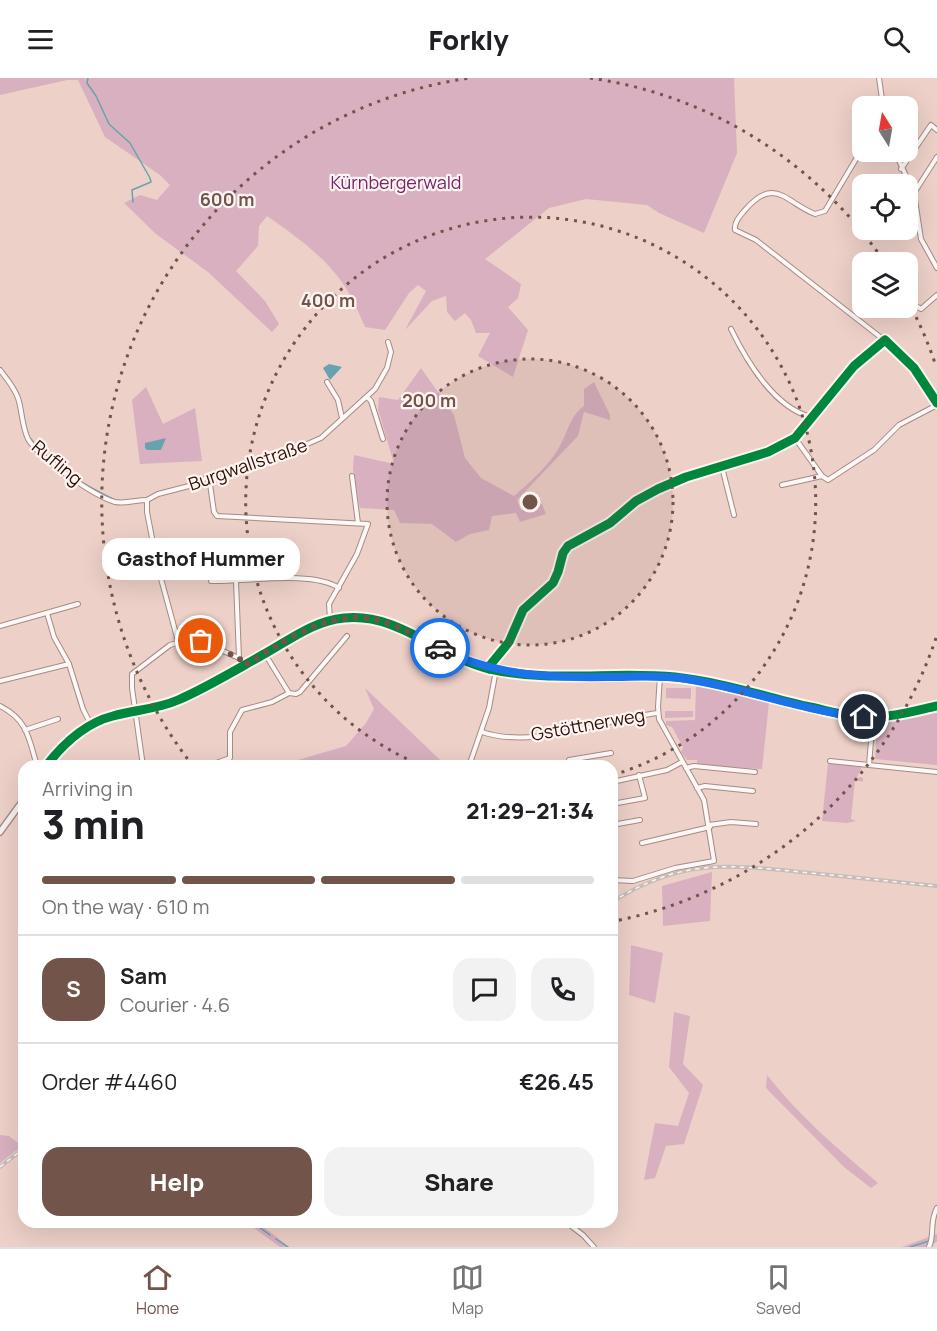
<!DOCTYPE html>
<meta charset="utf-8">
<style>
:root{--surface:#fff;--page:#f2f2f2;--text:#202124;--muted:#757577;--line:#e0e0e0;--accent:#72544b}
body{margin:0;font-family:Manrope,sans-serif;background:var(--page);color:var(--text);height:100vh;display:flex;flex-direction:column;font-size:22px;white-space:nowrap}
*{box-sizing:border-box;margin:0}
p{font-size:20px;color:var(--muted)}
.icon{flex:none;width:33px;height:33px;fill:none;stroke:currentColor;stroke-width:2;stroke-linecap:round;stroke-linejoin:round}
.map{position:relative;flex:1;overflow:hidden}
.panel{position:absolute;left:18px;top:682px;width:600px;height:468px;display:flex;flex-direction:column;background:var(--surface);border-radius:18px;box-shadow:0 6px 24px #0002}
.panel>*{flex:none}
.needle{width:39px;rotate:349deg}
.tools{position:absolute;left:852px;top:18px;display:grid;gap:12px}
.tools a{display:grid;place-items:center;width:66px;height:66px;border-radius:12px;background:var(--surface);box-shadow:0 6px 24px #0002;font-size:30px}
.pin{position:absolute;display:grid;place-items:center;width:51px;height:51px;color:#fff;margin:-26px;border:3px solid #fff;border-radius:50%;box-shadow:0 2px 6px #0007}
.courier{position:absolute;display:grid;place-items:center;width:60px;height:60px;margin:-30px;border:4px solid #1a73e8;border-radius:50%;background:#fff;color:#222;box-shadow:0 2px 8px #0007}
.bubble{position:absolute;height:42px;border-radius:18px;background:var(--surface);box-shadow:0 6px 24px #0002;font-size:20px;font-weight:800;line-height:42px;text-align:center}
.overview em{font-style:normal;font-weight:800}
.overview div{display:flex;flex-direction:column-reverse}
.overview{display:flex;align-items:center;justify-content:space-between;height:102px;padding:0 24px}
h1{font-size:39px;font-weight:800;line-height:45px}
.bar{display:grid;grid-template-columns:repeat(4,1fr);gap:9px 6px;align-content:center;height:72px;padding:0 24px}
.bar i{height:8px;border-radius:4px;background:var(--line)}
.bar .on{background:var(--accent)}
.bar p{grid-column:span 4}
.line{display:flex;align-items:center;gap:15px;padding:0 24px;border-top:2px solid var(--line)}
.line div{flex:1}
.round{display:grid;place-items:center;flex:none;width:63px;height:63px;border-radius:18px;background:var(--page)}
.action{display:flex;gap:12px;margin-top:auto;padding:12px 24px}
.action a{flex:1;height:69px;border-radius:18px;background:var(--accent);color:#fff;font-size:24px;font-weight:800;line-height:69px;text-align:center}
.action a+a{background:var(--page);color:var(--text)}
header{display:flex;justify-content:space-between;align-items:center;height:78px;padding:0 24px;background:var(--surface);font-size:27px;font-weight:800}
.tabs{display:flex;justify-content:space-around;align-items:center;height:84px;border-top:2px solid var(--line);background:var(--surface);font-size:16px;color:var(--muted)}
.tabs a{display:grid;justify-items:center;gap:3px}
.tabs .on{color:var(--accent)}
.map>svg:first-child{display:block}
</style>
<header><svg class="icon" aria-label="menu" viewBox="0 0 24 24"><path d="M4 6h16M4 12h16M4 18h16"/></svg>Forkly<svg class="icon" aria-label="search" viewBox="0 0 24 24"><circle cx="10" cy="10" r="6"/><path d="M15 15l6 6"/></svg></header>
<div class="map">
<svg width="937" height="1169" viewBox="0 0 937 1169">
<rect width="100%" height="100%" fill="#edd0c8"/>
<g fill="#d8b0c0">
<path d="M0 0H734L737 75 704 155 659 135 647 127 586 121 549 130 485 181 521 206 518 220 508 229 528 252 513 299 478 278 490 255H476L471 242 465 235 455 243 447 234 446 218 432 223 405 252 426 213 418 207 409 215 385 252 365 249C360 238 355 225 349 215 330 182 297 159 267 138L259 148 258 168 236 193 265 223 279 246 272 254 208 194 156 156 124 125 140 117 157 122 170 107 160 97 105 59 78 2H67L0 17Z"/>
<path d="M421 290 454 337 465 380 481 400 514 418C529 405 546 390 557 373 567 358 569 338 584 328V311L594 304 610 337V342L584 334 578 358 517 422 521 432 542 426 546 436 520 444 516 435 492 438 489 452 470 456 456 464 432 446 400 445 394 432 360 430 353 391 354 377 394 386 378 331 379 319 398 322Z"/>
<path d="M146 309 163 346 195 330 202 383 140 386 132 322Z"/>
<path d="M696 606 769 624 762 691 697 687V682H687L681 674 683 669 672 649 666 647V643L695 642Z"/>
<path d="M365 610 437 679 447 688H284V686L346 668 366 645 374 631Z"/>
<path d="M666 610H691V621L666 620Z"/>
<path d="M937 632V687L875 681 877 644Z"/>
<path d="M665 633H693V639L665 640Z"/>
<path d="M828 685 862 689 856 701 859 699 863 700V704L855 702 851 741 856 743 847 745 822 743Z"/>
<path d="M712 794 710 843 663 848 662 808Z"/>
<path d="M631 867 663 875 655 925 629 917Z"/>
<path d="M674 934 690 938 683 986 703 1007 684 1066 666 1068 655 1100 644 1102 655 1045 678 1048 689 1015 669 989Z"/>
<path d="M767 997C799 1038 838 1071 878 1105L871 1110 844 1089 766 1010Z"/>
<path d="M0 1057 9 1058 22 1068 0 1085Z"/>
<path d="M247 1145H259L289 1169H280Z"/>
<path d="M937 1156V1164L925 1169H902Z"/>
</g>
<g fill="#69a2af">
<path d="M329 286 342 289 330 302 323 290Z"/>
<path d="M166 360 161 372H147L145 370V365Z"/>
</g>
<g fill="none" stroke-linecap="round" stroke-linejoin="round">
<g stroke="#69a2af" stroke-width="1.5">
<path d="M88 0 87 5 96 18 109 46 130 65 150 100 151 104 132 112 133 124"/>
<path d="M31 361C50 389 85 407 115 422"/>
<path d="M252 1144 270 1157"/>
<path d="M276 1161 288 1169"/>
<path d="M910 1169 929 1163"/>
</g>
<defs>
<g id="street">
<path d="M879 0 883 28"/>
<path d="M862 71 825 133 815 136C786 125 775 97 745 132 740 138 734 144 735 152L756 162 893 269 914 290 937 325"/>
<path d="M895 74 914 115 921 161 937 190"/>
<path d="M901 91 931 47 937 52"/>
<path d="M914 115 937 79"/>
<path d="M908 223 921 231 937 217"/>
<path d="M731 251C747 284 775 330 811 339"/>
<path d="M0 292C7 301 14 309 18 320 22 332 22 349 28 361 39 380 94 418 115 424 125 426 136 422 147 422V434L157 486 178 563"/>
<path d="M327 304 338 322 342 340"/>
<path d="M367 319 371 323 383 361"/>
<path d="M795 360 822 398 828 402 874 372 899 347 937 327"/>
<path d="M722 389 734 437"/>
<path d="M693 397 768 374 795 360 854 288 885 262"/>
<path d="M352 398 358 445"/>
<path d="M209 399 214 434 217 438 368 446 357 476 329 526 330 542"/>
<path d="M782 407 822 398"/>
<path d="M147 422 158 416 189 408 217 395 298 370 321 360 375 311 387 290 391 274 388 264"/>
<path d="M211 503C245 504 312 492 339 510"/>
<path d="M236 503 239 580 245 587"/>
<path d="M47 535 54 559 69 586 83 631 91 647"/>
<path d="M0 548 78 526"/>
<path d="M0 603 69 586"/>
<path d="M289 615 296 616 300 614 347 558"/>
<path d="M0 628C28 642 29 661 37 688"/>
<path d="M25 652 58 641"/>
<path d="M482 654C535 672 604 641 658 635"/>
<path d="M830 683 937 694"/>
<path d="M869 687 873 639"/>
<path d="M143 688 132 610V596L170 567 193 560 239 580"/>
<path d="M208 688 230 680V654L242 632 272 624 289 615 265 576"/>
<path d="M469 688 489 630 496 592"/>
<path d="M568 688 569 682 611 675"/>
<path d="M686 690 694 688 755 694"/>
<path d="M612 704 667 692 682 684"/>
<path d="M697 710 705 708 753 713"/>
<path d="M612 726 645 720 639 697"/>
<path d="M612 747 640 742"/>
<path d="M709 747 731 744 756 746"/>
<path d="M642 765 710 749"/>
<path d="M612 802 633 803 675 790 714 783 704 722 659 641 658 629 660 598"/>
<path d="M566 1144 583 1157 594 1169"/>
<path d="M929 1169C935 1157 929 1144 937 1130"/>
</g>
<g id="secondary">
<path d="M46 688C63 666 85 645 113 638 134 632 158 631 178 622 208 609 237 591 266 575 291 561 314 543 344 540 398 534 439 579 490 591 551 605 614 593 675 599 721 604 766 619 810 629 829 633 847 639 867 639 890 640 914 633 937 628"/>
<path d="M0 754 24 721"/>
</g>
</defs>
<use href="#street" stroke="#a68b84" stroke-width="6"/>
<use href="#secondary" stroke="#a68b84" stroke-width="8"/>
<use href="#street" stroke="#fcf8f7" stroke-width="4"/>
<use href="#secondary" stroke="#f5f1f2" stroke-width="5"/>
<defs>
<g id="rail">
<path d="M612 824C683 779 731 787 810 795 852 799 895 804 937 808"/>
<path d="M0 1089 24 1070"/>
</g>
</defs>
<use href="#rail" stroke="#c6bcba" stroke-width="4"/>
<use href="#rail" stroke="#fef4f2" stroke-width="1.5" stroke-dasharray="4.5" stroke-linecap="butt"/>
<defs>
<g id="cycleway">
<path d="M489 591 491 586 509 564 523 532 553 505 558 494 563 475 568 468 610 445 636 423 658 411 686 399 768 374 795 360 854 288 885 262 914 290 937 325"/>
<path d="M46 688C63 666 85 645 113 638 134 632 158 631 178 622 208 609 237 591 266 575 291 561 314 543 344 540 398 534 439 579 490 591 551 605 614 593 675 599 721 604 766 619 810 629 829 633 847 639 867 639 890 640 914 633 937 628"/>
</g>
</defs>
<use href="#cycleway" stroke="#fef4f2" stroke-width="13"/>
<use href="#cycleway" stroke="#00873e" stroke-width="9"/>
</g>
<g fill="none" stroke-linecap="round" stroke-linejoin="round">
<path stroke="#72544b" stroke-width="6" stroke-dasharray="0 10.8" d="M201 563 239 580 245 587C290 561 335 525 390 546 407 552 423 562 440 570"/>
<path stroke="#1a73e8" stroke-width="8" d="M440 570C492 598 550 600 608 599 633 599 657 597 681 600 743 609 802 633 864 639"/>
</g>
<circle cx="530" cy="424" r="143" fill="#72544b" fill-opacity=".12"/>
<g fill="none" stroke="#72544b" stroke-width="3" stroke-dasharray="3 6">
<circle cx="530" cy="424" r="143"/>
<path d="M423 688A285 285 0 1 1 613 697"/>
<path d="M936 560A428 428 0 0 1 615 843M193 688A428 428 0 0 1 470 0M590 0A428 428 0 0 1 883 182M908 223A428 428 0 0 1 936 288"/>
</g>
<g text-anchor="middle" stroke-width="4.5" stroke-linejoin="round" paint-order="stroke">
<g font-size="18" fill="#792369" stroke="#fef4f2">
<text x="396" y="111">Kürnbergerwald</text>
</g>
<g font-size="18" fill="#2f1108" stroke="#fef4f2">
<text transform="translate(57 385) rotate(40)" y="6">Rufling</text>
<text transform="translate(248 387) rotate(-19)" y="6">Burgwallstraße</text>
<text transform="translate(588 647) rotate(-10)" y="6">Gstöttnerweg</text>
</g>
</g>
<circle cx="530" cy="424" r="9" fill="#72544b" stroke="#fef4f2" stroke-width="3"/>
<g font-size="18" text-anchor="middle" font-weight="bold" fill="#72544b" stroke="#fef4f2" stroke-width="4.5" stroke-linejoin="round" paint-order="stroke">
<text x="227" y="128">600 m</text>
<text x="328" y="229">400 m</text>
<text x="429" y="329">200 m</text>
</g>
</svg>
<div class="tools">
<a><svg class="needle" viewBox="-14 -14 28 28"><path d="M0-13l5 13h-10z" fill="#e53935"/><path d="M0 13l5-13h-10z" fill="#757577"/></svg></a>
<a><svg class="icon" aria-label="locate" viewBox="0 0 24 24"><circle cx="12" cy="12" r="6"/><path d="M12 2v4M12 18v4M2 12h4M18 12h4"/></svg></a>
<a><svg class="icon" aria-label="layers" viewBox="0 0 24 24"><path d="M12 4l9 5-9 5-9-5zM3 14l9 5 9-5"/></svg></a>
</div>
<div class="pin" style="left:201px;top:563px;background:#ea580c"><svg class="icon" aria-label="bag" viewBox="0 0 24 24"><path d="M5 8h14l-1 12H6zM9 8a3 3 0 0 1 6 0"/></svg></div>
<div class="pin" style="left:864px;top:639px;background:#1f2937"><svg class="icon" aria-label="home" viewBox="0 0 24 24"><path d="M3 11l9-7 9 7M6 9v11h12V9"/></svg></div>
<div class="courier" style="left:440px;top:570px"><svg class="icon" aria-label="car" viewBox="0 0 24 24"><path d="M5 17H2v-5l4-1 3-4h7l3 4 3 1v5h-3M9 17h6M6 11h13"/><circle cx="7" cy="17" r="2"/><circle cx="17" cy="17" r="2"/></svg></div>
<div class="bubble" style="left:102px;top:460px;width:198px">Gasthof Hummer</div>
<section class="panel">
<div class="overview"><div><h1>3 min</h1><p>Arriving in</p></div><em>21:29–21:34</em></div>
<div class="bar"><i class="on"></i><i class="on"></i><i class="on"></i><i></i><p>On the way · 610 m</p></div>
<div class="line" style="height:108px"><b class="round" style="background:var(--accent);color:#fff">S</b><div><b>Sam</b><p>Courier · 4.6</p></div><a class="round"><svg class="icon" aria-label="chat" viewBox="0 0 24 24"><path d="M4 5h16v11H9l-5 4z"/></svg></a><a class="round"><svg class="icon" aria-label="phone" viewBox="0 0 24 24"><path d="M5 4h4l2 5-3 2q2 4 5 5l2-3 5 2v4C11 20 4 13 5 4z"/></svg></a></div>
<div class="line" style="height:78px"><div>Order #4460</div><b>€26.45</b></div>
<div class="action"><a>Help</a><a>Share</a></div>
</section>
</div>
<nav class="tabs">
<a class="on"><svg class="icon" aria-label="home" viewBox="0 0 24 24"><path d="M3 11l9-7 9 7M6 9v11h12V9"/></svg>Home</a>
<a><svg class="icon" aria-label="map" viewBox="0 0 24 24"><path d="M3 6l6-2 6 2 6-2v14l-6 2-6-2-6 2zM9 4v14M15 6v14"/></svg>Map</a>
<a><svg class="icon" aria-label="saved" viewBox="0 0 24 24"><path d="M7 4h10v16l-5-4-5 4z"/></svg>Saved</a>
</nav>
